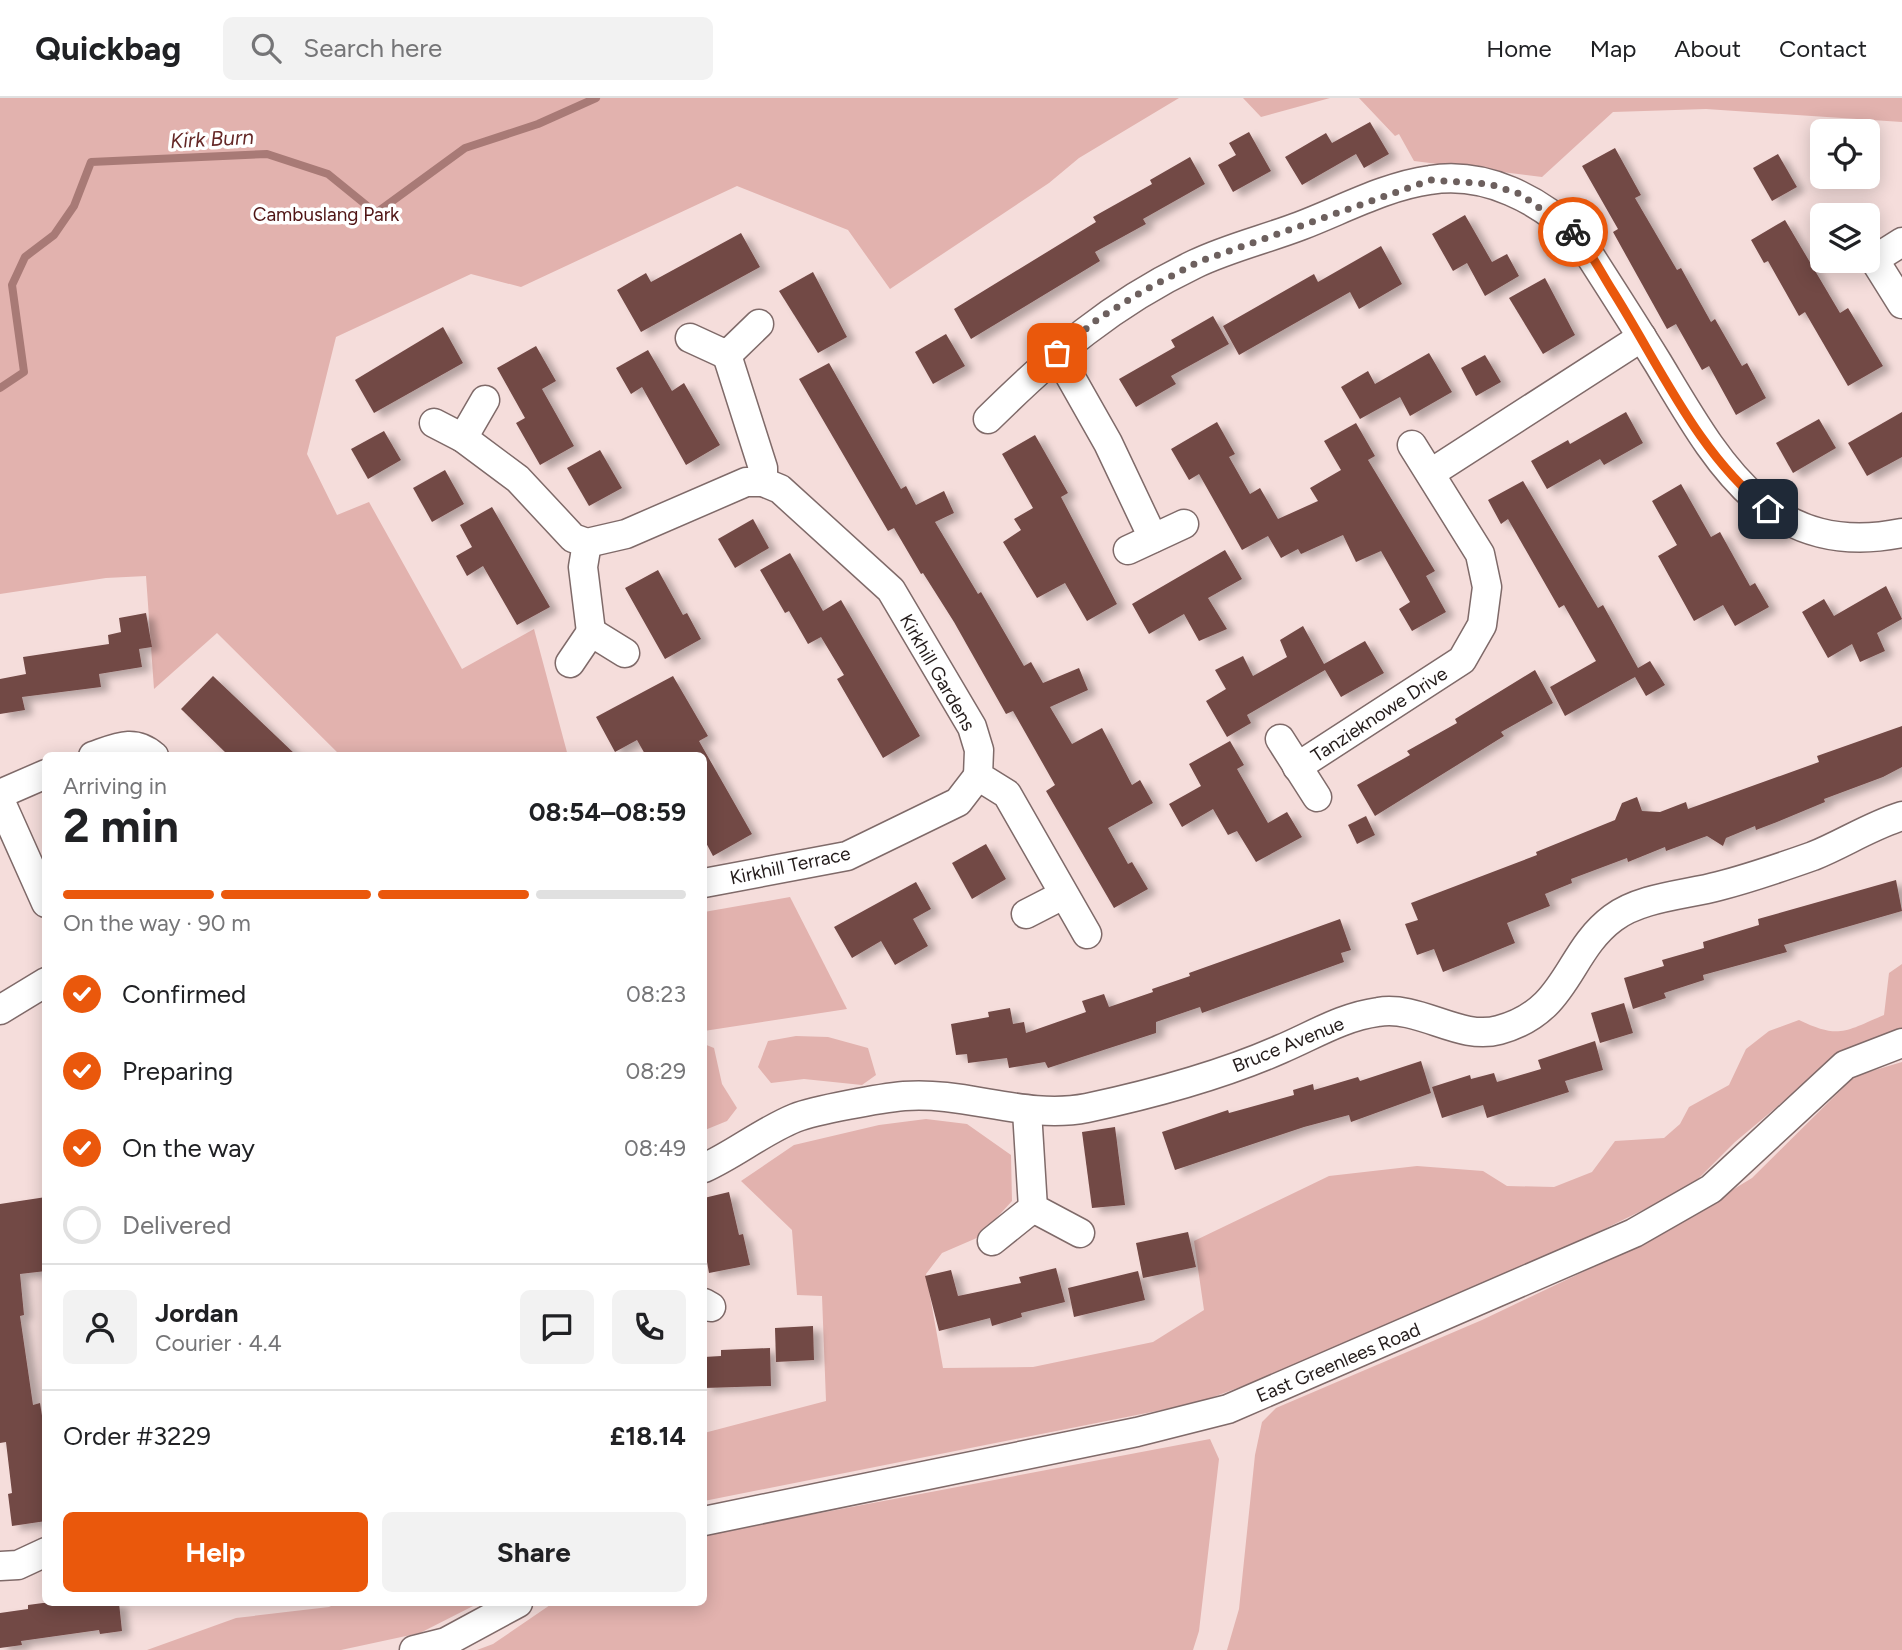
<!DOCTYPE html>
<meta charset="utf-8">
<style>
:root{--surface:#fff;--page:#f2f2f2;--text:#202124;--muted:#757577;--line:#e0e0e0;--accent:#ea580c}
body{margin:0;font-family:Figtree,sans-serif;background:var(--page);color:var(--text);height:100vh;display:flex;flex-direction:column;font-size:26px;white-space:nowrap}
*{box-sizing:border-box;margin:0}
p{font-size:23px;color:var(--muted)}
.icon{flex:none;width:38px;height:38px;fill:none;stroke:currentColor;stroke-width:2;stroke-linecap:round;stroke-linejoin:round}
.map{position:relative;flex:1;overflow:hidden}
.drawer{position:absolute;left:42px;top:654px;width:665px;height:854px;display:flex;flex-direction:column;background:var(--surface);border-radius:10px;box-shadow:0 4px 18px #0003}
.drawer>*{flex:none}
.tools{position:absolute;left:1810px;top:21px;display:grid;gap:14px}
.tools a{display:grid;place-items:center;width:70px;height:70px;border-radius:10px;background:var(--surface);box-shadow:0 4px 18px #0003;font-size:35px}
.pin{position:absolute;display:grid;place-items:center;width:60px;height:60px;color:#fff;margin:-30px;border-radius:14px;box-shadow:0 4px 10px #0006}
.courier{position:absolute;display:grid;place-items:center;width:70px;height:70px;margin:-35px;border:5px solid #ea580c;border-radius:50%;background:#fff;color:#222;box-shadow:0 2px 9px #0007}
.overview em{font-style:normal;font-weight:700}
.overview div{display:flex;flex-direction:column-reverse}
.overview{display:flex;align-items:center;justify-content:space-between;height:119px;padding:0 21px}
h1{font-size:46px;font-weight:700;line-height:52px}
.bar{display:grid;grid-template-columns:repeat(4,1fr);gap:10px 7px;align-content:center;height:84px;padding:0 21px}
.bar i{height:9px;border-radius:5px;background:var(--line)}
.bar .on{background:var(--accent)}
.bar p{grid-column:span 4}
.line{display:flex;align-items:center;gap:18px;padding:0 21px;border-top:2px solid var(--line)}
.line div{flex:1}
.round{display:grid;place-items:center;flex:none;width:74px;height:74px;border-radius:10px;background:var(--page)}
ol{padding:0 21px;list-style:none}
li{display:flex;align-items:center;gap:21px;height:77px}
li p{margin-inline-start:auto}
li .icon{padding:7px;border-radius:50%;background:var(--accent);color:#fff;stroke-width:4}
li:last-child{color:var(--muted)}
li i{width:38px;height:38px;border:4px solid var(--line);border-radius:50%}
.button{display:flex;gap:14px;margin-top:auto;padding:14px 21px}
.button a{flex:1;height:80px;border-radius:10px;background:var(--accent);color:#fff;font-size:28px;font-weight:700;line-height:80px;text-align:center}
.button a+a{background:var(--page);color:var(--text)}
header{display:flex;align-items:center;gap:42px;box-sizing:border-box;height:98px;padding:0 35px;background:var(--surface);border-bottom:2px solid var(--line)}
header strong{font-size:33px}
nav{display:flex;gap:38px;margin-inline-start:auto;font-size:24px}
.search{width:490px;height:63px;background:var(--page);display:flex;align-items:center;gap:18px;box-sizing:border-box;padding:0 24px;border-radius:10px;color:var(--muted);font-size:26px}
.map>svg:first-child{display:block}
</style>
<header>
<strong>Quickbag</strong>
<div class="search"><svg class="icon" aria-label="search" viewBox="0 0 24 24"><circle cx="10" cy="10" r="6"/><path d="M15 15l6 6"/></svg>Search here</div>
<nav><a>Home</a><a>Map</a><a>About</a><a>Contact</a></nav>
</header>
<div class="map">
<svg width="1902" height="1552" viewBox="0 0 1902 1552">
<defs>
<filter id="shadow"><feDropShadow dx="8" dy="4.5" stdDeviation="3.5" flood-color="#0004"/></filter>
</defs>
<rect width="100%" height="100%" fill="#f5dddb"/>
<g fill="#e2b2ae">
<path d="M0 0H1179L1079 60 1049 85 890 191 848 132 737 88 521 189 471 176 336 239 307 356 337 417 369 404 462 571 534 531 568 658H341L217 535 154 591 146 478 106 480 0 496Z"/>
<path d="M1243 0H1330L1261 19Z"/>
<path d="M1359 0H1902V24L1706 11 1613 14 1542 79 1414 63 1399 36 1395 38Z"/>
<path d="M790 799 847 911 704 933V814Z"/>
<path d="M1902 866V935L1836 959 1735 1044 1690 1089 1537 1164 1289 1271 1197 1305 704 1403V1335L826 1303 822 1198 797 1197 792 1132 741 1083 794 1047 879 1027 926 1021 967 1026 1011 1057 1012 1103 979 1139 942 1155 926 1176 943 1270 1033 1269 1153 1244 1204 1212 1194 1143 1329 1078 1417 1068 1483 1073 1507 1088 1554 1089 1592 1074 1615 1043 1664 1040 1680 1026 1689 1009 1729 987 1746 951 1769 933 1799 922C1839 941 1844 934 1884 917L1889 875Z"/>
<path d="M796 938 828 939 868 950 876 977 862 987 804 981 771 985 758 969 768 943Z"/>
<path d="M704 946 714 950 722 986 737 1010 727 1023 705 1032Z"/>
<path d="M1902 964V1552H1227L1239 1511 1255 1357 1262 1324 1276 1310 1482 1222 1650 1142 1752 1080 1855 978Z"/>
<path d="M1210 1341 1219 1361 1199 1533 1193 1552H477L493 1546 553 1505H704V1437Z"/>
<path d="M337 1505H479L420 1535 341 1552H147L236 1520 329 1509Z"/>
</g>
<g fill="none" stroke-linecap="round" stroke-linejoin="round">
<path stroke="#a87a76" stroke-width="8" d="M0 290 24 274 12 187 25 159 54 137 74 108 91 64 267 56 328 76 376 115 465 50 538 26 596 0"/>
</g>
<g fill="#724845" filter="url(#shadow)">
<path d="M1370 24 1389 56 1364 70 1356 56 1302 87 1285 59 1326 35 1332 45Z"/>
<path d="M1249 34 1271 73 1233 94 1218 67 1236 57 1229 45Z"/>
<path d="M1615 50 1641 97 1635 100 1677 172 1681 170 1711 224 1715 221 1742 268 1747 265 1766 300 1736 317 1709 268 1702 272 1676 226 1667 231 1613 134 1618 131 1582 68Z"/>
<path d="M1778 56 1797 89 1772 103 1753 70Z"/>
<path d="M1190 59 1205 86 1143 121 1146 126 1095 154 1100 163 971 241 954 211 1096 124 1093 119 1152 86 1150 82Z"/>
<path d="M1465 117 1492 164 1507 156 1519 178 1485 198 1467 165 1453 173 1432 136Z"/>
<path d="M1785 122 1840 215 1848 210 1883 268 1848 288 1805 214 1799 218 1768 163 1764 165 1751 142Z"/>
<path d="M741 135 760 169 641 234 617 192 646 175 651 184Z"/>
<path d="M1381 148 1402 186 1359 211 1350 194 1239 257 1223 228 1314 176 1318 184Z"/>
<path d="M813 174 847 239 818 255 779 193Z"/>
<path d="M1545 180 1575 237 1543 256 1509 200Z"/>
<path d="M1213 218 1229 246 1171 278 1176 286 1136 309 1119 281 1175 249 1171 242Z"/>
<path d="M443 229 463 265 374 315 355 282Z"/>
<path d="M946 236 965 268 933 286 915 254Z"/>
<path d="M536 248 556 283 542 291 574 348 540 367 516 325 525 320 497 270Z"/>
<path d="M648 252 672 293 684 285 720 347 686 367 642 289 631 296 616 270Z"/>
<path d="M1429 255 1452 294 1410 318 1400 299 1360 321 1341 289 1368 273 1375 286Z"/>
<path d="M1485 257 1501 284 1476 298 1461 270Z"/>
<path d="M829 265 901 391 906 388 916 407 944 393 954 415 935 424 978 496 981 494 1024 568 1031 564 1043 585 1079 570 1088 592 1050 609 1072 646 1102 630 1132 687 1140 682 1153 705 1108 730 1128 766 1132 764 1148 791 1114 810 1046 693 1055 687 1013 613 1006 616 954 524 923 475 921 476 894 430 888 433 799 281Z"/>
<path d="M1626 314 1643 345 1604 367 1600 361 1547 391 1531 363 1568 342 1570 346Z"/>
<path d="M1902 314V359L1867 378 1848 345Z"/>
<path d="M1819 321 1836 350 1793 375 1776 345Z"/>
<path d="M1217 324 1235 356 1229 359 1250 396 1260 390 1278 421 1318 403 1310 390 1341 372 1324 343 1356 325 1375 358 1368 362 1435 473 1426 478 1446 514 1412 533 1399 511 1410 504 1381 453 1356 464 1343 437 1301 456 1298 451 1281 460 1268 438 1242 452 1199 376 1189 382 1171 351Z"/>
<path d="M384 333 401 362 368 381 351 351Z"/>
<path d="M1035 337 1068 395 1061 399 1117 506 1087 523 1065 485 1037 500 1003 444 1021 432 1014 421 1033 410 1002 356Z"/>
<path d="M600 352 622 390 589 408 567 370Z"/>
<path d="M445 372 464 406 432 424 413 390Z"/>
<path d="M1523 383 1598 510 1603 507 1638 570 1650 563 1665 587 1646 598 1635 579 1565 618 1550 589 1596 563 1564 507 1559 510 1508 421 1501 426 1488 402Z"/>
<path d="M1681 386 1711 439 1720 434 1750 488 1755 485 1769 509 1735 528 1723 507 1694 523 1658 458 1677 447 1652 403Z"/>
<path d="M492 409 550 509 517 527 483 468 467 478 456 458 472 449 460 427Z"/>
<path d="M753 421 769 450 735 470 718 441Z"/>
<path d="M1225 452 1242 481 1208 500 1227 531 1199 543 1184 516 1149 536 1132 506Z"/>
<path d="M790 455 823 513 841 502 920 638 883 660 837 581 844 577 821 539 808 546 789 513 785 515 760 472Z"/>
<path d="M658 472 683 517 687 515 701 541 665 561 625 490Z"/>
<path d="M1886 488 1902 521 1877 535 1885 553 1860 564 1852 546 1828 560 1802 514 1824 501 1834 518Z"/>
<path d="M146 515 152 549 139 551 142 569 99 576 101 589 22 599 25 612 0 616V581L26 576 23 559 109 546 108 537 121 534 119 520Z"/>
<path d="M1303 528 1324 566 1365 543 1384 575 1341 599 1325 572 1247 617 1251 625 1227 639 1206 603 1226 591 1215 572 1243 558 1253 578 1287 559 1280 542Z"/>
<path d="M1535 572 1553 605 1501 634 1504 638 1375 718 1357 687 1410 657 1407 653 1457 625 1455 621Z"/>
<path d="M213 578 297 658H229L181 611Z"/>
<path d="M673 578 708 638 699 643 752 736 713 758 704 741V658H646L637 642 615 654 596 619Z"/>
<path d="M1902 628V669L1883 679 1824 701 1825 704 1777 724 1756 732 1755 728 1726 740 1723 748 1707 738 1666 753 1665 749 1628 764 1627 760 1571 781 1572 785 1545 796 1550 808 1507 825 1515 845 1471 863 1443 874 1434 851 1417 857 1405 826 1418 822 1411 805 1537 757 1536 754 1615 722 1622 705 1637 699 1642 713 1660 714 1686 704 1688 711 1819 664 1817 658Z"/>
<path d="M1230 643 1244 667 1237 671 1268 725 1287 714 1302 739 1256 764 1237 733 1228 737 1213 711 1182 729 1169 706 1201 688 1189 666Z"/>
<path d="M1366 718 1375 737 1357 746 1348 727Z"/>
<path d="M986 746 1006 781 972 801 952 765Z"/>
<path d="M1896 782 1902 813 1784 847 1787 854 1703 877 1704 882 1664 895 1666 900 1633 911 1624 880 1664 868 1662 862 1704 850 1703 844 1759 827 1758 821Z"/>
<path d="M916 784 931 811 913 821 928 848 895 867 881 843 852 860 834 829Z"/>
<path d="M1340 821 1351 852 1341 855 1344 864 1202 915 1200 909 1156 924V935L1048 970 1045 964 1009 970 1007 960 968 965 967 956 956 957 951 926 989 919 988 914 1010 910 1013 926 1024 924 1026 935 1086 914 1082 903 1104 896 1109 909 1153 894 1152 891 1190 878 1189 875Z"/>
<path d="M1624 905 1633 935 1600 945 1591 915Z"/>
<path d="M1595 943 1603 972 1565 983 1569 994 1487 1020 1483 1007 1442 1020 1432 989 1470 977 1471 981 1494 975 1497 984 1541 971 1538 962Z"/>
<path d="M1421 963 1431 995 1351 1024 1349 1017 1304 1029 1175 1072 1162 1034 1228 1012 1229 1015 1294 997 1293 992 1313 986 1314 992 1358 979 1360 983Z"/>
<path d="M1115 1029 1125 1107 1092 1110 1082 1034Z"/>
<path d="M729 1094 739 1137 743 1136 750 1167 709 1175 704 1147V1100Z"/>
<path d="M46 1099V1173L20 1176 24 1217 20 1218 33 1307 40 1305 45 1337 46 1423 12 1428 8 1396 12 1395 6 1344 0 1345V1106Z"/>
<path d="M1188 1134 1196 1169 1143 1180 1136 1145Z"/>
<path d="M1056 1170 1065 1204 1021 1215 1022 1219 992 1228 990 1220 939 1233 925 1178 951 1172 958 1198 1021 1185 1019 1179Z"/>
<path d="M1138 1173 1145 1202 1074 1219 1068 1190Z"/>
<path d="M813 1228 814 1262 776 1264 775 1230Z"/>
<path d="M770 1250 771 1288 704 1290V1259L721 1258V1252Z"/>
<path d="M43 1505H119L122 1533 100 1536 99 1532 21 1543 22 1547 0 1550V1515L28 1511V1507Z"/>
</g>
<g fill="none" stroke-linecap="round" stroke-linejoin="round">
<defs>
<g id="minor">
<path d="M1867 150 1902 206"/>
<path d="M1875 161 1902 144"/>
<path d="M690 240 727 257 759 226"/>
<path d="M1057 255 1108 345 1153 440"/>
<path d="M727 257 763 370V384"/>
<path d="M988 321C1054 256 1111 206 1195 166 1228 150 1266 141 1300 128 1342 112 1386 88 1430 82 1486 73 1540 102 1578 139 1605 181 1632 223 1658 265 1717 363 1768 462 1902 435"/>
<path d="M434 325 463 340 518 381 573 440 587 445 626 436 746 384H763L780 391 891 492 972 629 979 652 978 678 1007 696 1087 836"/>
<path d="M463 340 485 302"/>
<path d="M1431 375 1642 239"/>
<path d="M587 445 583 469 591 534"/>
<path d="M1128 452 1184 426"/>
<path d="M570 565 591 534 625 555"/>
<path d="M1280 641 1317 699"/>
<path d="M93 658C116 650 134 640 154 658"/>
<path d="M1297 669 1462 562 1482 527 1487 489 1480 456 1412 347"/>
<path d="M0 696 46 676"/>
<path d="M0 702 46 805"/>
<path d="M704 785 847 758 958 704 978 678"/>
<path d="M1026 816 1063 797"/>
<path d="M0 912 46 884"/>
<path d="M1027 1013 1033 1110 1080 1135"/>
<path d="M704 1070C735 1056 763 1033 795 1020 815 1012 882 1000 904 998 966 993 1025 1022 1087 1010 1152 996 1220 978 1281 951 1314 937 1342 919 1378 914 1420 907 1459 943 1499 932 1569 913 1566 855 1613 820 1641 799 1686 797 1719 788 1750 780 1782 769 1813 758 1843 746 1870 728 1902 718"/>
<path d="M992 1143 1033 1110"/>
<path d="M704 1205 711 1209"/>
<path d="M704 1423 1137 1334 1228 1311 1634 1135 1711 1091 1845 967 1902 945"/>
<path d="M0 1468 18 1467 46 1454"/>
<path d="M414 1552 446 1544 518 1505"/>
</g>
</defs>
<use href="#minor" stroke="#7f6a69" stroke-width="31"/>
<use href="#minor" stroke="#fff" stroke-width="28"/>
</g>
<g fill="none" stroke-linecap="round" stroke-linejoin="round">
<path stroke="#6d605e" stroke-width="7" stroke-dasharray="0 12.6" d="M1057 255 1098 221 1143 193 1198 164 1431 82 1489 86 1520 96 1573 134"/>
<path stroke="#ea580c" stroke-width="9" d="M1573 134C1589 150 1600 173 1612 192 1659 266 1698 357 1768 411"/>
</g>
<g text-anchor="middle" stroke-width="7" stroke-linejoin="round" paint-order="stroke">
<g font-size="19" fill="#4f1414" stroke="#fff">
<text x="326" y="123">Cambuslang Park</text>
</g>
<g font-size="19" fill="#241c1b" stroke="#fff">
<text transform="translate(938 574) rotate(60)" y="7">Kirkhill Gardens</text>
<text transform="translate(1379 616) rotate(-33)" y="7">Tanzieknowe Drive</text>
<text transform="translate(790 767) rotate(-12)" y="7">Kirkhill Terrace</text>
<text transform="translate(1288 946) rotate(-22)" y="7">Bruce Avenue</text>
<text transform="translate(1338 1264) rotate(-23)" y="7">East Greenlees Road</text>
</g>
<g font-size="21" font-style="italic" fill="#652827" stroke="#fff">
<text transform="translate(212 41) rotate(-3)" y="7">Kirk Burn</text>
</g>
</g>
</svg>
<div class="tools">
<a><svg class="icon" aria-label="locate" viewBox="0 0 24 24"><circle cx="12" cy="12" r="6"/><path d="M12 2v4M12 18v4M2 12h4M18 12h4"/></svg></a>
<a><svg class="icon" aria-label="layers" viewBox="0 0 24 24"><path d="M12 4l9 5-9 5-9-5zM3 14l9 5 9-5"/></svg></a>
</div>
<div class="pin" style="left:1057px;top:255px;background:#ea580c"><svg class="icon" aria-label="bag" viewBox="0 0 24 24"><path d="M5 8h14l-1 12H6zM9 8a3 3 0 0 1 6 0"/></svg></div>
<div class="pin" style="left:1768px;top:411px;background:#1f2937"><svg class="icon" aria-label="home" viewBox="0 0 24 24"><path d="M3 11l9-7 9 7M6 9v11h12V9"/></svg></div>
<div class="courier" style="left:1573px;top:134px"><svg class="icon" aria-label="bike" viewBox="0 0 24 24"><circle cx="6" cy="16" r="4"/><circle cx="18" cy="16" r="4"/><path d="M6 16l4-8h5l3 8M10 8l3 8H6M13 5h3"/></svg></div>
<section class="drawer">
<div class="overview"><div><h1>2 min</h1><p>Arriving in</p></div><em>08:54–08:59</em></div>
<div class="bar"><i class="on"></i><i class="on"></i><i class="on"></i><i></i><p>On the way · 90 m</p></div>
<ol>
<li><svg class="icon" aria-label="check" viewBox="0 0 24 24"><path d="M5 12l5 5 9-10"/></svg>Confirmed<p>08:23</p></li>
<li><svg class="icon" aria-label="check" viewBox="0 0 24 24"><path d="M5 12l5 5 9-10"/></svg>Preparing<p>08:29</p></li>
<li><svg class="icon" aria-label="check" viewBox="0 0 24 24"><path d="M5 12l5 5 9-10"/></svg>On the way<p>08:49</p></li>
<li><i></i>Delivered</li>
</ol>
<div class="line" style="height:126px"><a class="round"><svg class="icon" aria-label="person" viewBox="0 0 24 24"><circle cx="12" cy="8" r="4"/><path d="M4 21q1-7 8-7t8 7"/></svg></a><div><b>Jordan</b><p>Courier · 4.4</p></div><a class="round"><svg class="icon" aria-label="chat" viewBox="0 0 24 24"><path d="M4 5h16v11H9l-5 4z"/></svg></a><a class="round"><svg class="icon" aria-label="phone" viewBox="0 0 24 24"><path d="M5 4h4l2 5-3 2q2 4 5 5l2-3 5 2v4C11 20 4 13 5 4z"/></svg></a></div>
<div class="line" style="height:91px"><div>Order #3229</div><b>£18.14</b></div>
<div class="button"><a>Help</a><a>Share</a></div>
</section>
</div>
